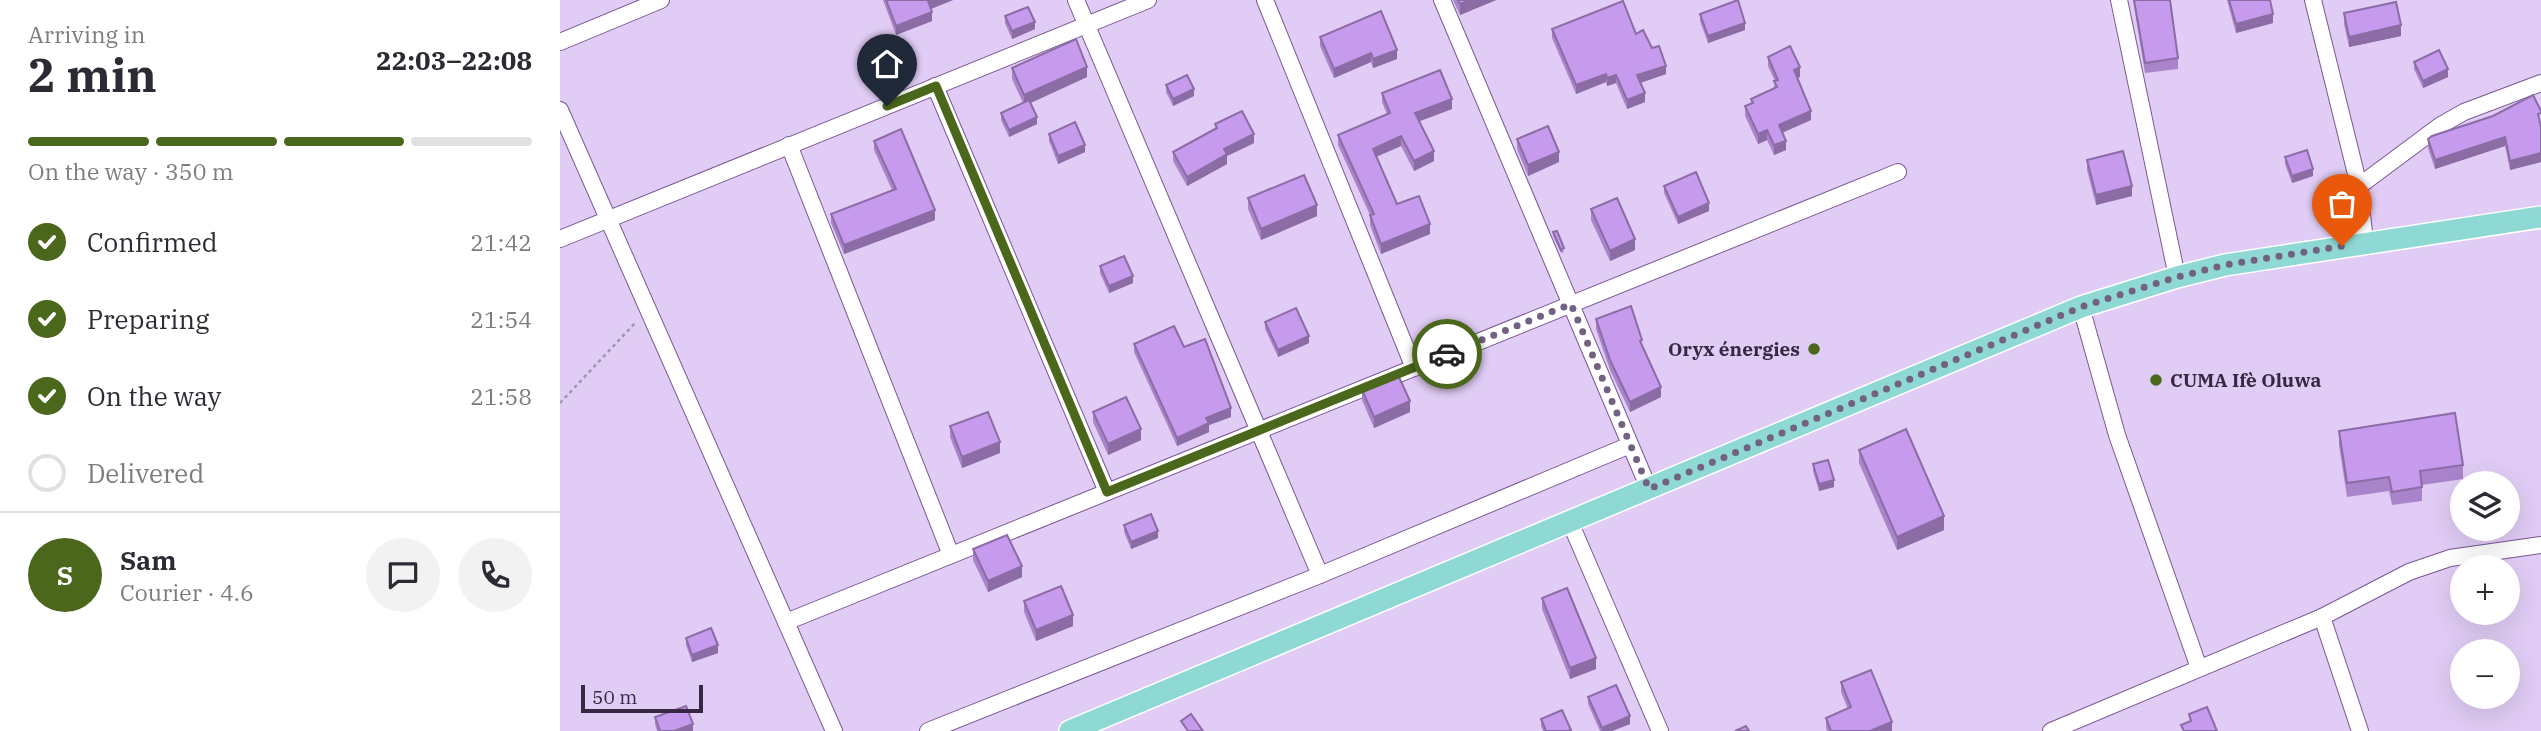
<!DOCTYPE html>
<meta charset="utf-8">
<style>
:root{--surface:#fff;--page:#f2f2f3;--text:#2b2b33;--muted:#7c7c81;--line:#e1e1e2;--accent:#4a671b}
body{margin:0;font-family:"IBM Plex Serif",serif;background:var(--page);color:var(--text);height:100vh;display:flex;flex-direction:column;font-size:26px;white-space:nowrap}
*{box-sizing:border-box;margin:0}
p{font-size:23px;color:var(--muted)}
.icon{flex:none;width:38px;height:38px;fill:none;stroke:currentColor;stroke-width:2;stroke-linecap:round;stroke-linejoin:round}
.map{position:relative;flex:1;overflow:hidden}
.drawer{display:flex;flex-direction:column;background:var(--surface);width:560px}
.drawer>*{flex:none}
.controls{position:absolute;left:1890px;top:471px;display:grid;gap:14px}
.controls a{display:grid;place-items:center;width:70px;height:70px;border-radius:50%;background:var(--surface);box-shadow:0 7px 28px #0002;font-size:35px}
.scale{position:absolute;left:21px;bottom:18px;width:122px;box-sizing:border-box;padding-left:7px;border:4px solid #362842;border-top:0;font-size:19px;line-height:24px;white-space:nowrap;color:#362842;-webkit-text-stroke:5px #e1ccf5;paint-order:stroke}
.pin{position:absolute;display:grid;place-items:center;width:60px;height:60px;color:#fff;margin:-72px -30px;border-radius:50% 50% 50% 0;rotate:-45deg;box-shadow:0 0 7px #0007}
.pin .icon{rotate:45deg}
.courier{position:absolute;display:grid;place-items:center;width:70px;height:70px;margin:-35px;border:5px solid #4a671b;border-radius:50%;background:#fff;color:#222;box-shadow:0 2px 9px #0007}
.overview em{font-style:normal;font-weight:700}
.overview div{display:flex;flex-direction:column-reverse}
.overview{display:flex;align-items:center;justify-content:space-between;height:119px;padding:0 28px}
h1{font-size:46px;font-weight:700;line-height:52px}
.bar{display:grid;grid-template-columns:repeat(4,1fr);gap:10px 7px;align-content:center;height:84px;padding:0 28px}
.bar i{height:9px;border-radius:5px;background:var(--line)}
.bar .active{background:var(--accent)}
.bar p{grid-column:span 4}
.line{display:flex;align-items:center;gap:18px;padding:0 28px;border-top:2px solid var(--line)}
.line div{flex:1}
.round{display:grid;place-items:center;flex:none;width:74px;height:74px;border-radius:37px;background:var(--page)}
ol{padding:0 28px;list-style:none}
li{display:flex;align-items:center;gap:21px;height:77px}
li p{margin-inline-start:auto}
li .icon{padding:7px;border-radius:50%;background:var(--accent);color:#fff;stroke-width:4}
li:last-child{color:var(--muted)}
li i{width:38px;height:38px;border:4px solid var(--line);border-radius:50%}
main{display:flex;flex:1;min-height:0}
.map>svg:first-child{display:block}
</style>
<main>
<section class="drawer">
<div class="overview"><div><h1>2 min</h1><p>Arriving in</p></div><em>22:03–22:08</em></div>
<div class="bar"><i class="active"></i><i class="active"></i><i class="active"></i><i></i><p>On the way · 350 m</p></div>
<ol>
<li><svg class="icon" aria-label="check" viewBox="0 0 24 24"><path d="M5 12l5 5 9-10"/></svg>Confirmed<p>21:42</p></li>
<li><svg class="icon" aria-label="check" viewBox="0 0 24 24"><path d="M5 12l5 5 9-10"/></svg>Preparing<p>21:54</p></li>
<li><svg class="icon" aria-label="check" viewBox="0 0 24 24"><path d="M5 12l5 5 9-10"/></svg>On the way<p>21:58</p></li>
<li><i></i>Delivered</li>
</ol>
<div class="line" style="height:126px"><b class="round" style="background:var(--accent);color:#fff">S</b><div><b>Sam</b><p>Courier · 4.6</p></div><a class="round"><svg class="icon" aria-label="chat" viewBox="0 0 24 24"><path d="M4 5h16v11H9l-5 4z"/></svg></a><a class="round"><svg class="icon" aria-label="phone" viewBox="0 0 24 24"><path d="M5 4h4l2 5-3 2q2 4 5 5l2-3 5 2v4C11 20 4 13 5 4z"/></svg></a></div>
</section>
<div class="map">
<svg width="1981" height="731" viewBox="0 0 1981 731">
<rect width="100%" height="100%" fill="#e1ccf5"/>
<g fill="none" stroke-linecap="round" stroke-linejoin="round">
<defs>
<g id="minor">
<path d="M516 0 760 575"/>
<path d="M705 0 854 368"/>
<path d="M882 0 1089 489"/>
<path d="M1559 0 1617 277"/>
<path d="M1753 0 1799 186 1805 242"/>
<path d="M0 42 101 0"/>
<path d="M375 86 547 492"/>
<path d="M0 110 274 731"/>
<path d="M229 145 391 555"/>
<path d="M1799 186 1881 125 1904 112 1981 83"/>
<path d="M0 239 588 0"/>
<path d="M1521 307 1557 435 1639 668"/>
<path d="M1010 522 1100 731"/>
<path d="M1762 617 1800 731"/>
<path d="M226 622 1338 172"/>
<path d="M368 731 760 575 1070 445"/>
<path d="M1491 731 1762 617 1849 572 1890 558 1981 545"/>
</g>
<path id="major" d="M510 731 1521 307 1617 277 1665 265 1981 217"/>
</defs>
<use href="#minor" stroke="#795895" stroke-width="18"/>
<use href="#major" stroke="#fff" stroke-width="24"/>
<path stroke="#a492b5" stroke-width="2.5" stroke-dasharray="3.5 3.5" stroke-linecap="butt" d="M0 403 76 322"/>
<use href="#minor" stroke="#fff" stroke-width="16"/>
<use href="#major" stroke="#8fd9d4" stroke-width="21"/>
</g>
<g fill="#aa84cb">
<path d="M323 0H393L371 9 372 21 336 35Z"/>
<path d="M893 0H936L900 15Z"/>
<path d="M1573 0H1610L1618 58V69L1585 73Z"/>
<path d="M1667 0H1710L1713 23 1676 33Z"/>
<path d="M1784 13 1841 36 1789 47 1784 24Z"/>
<path d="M1140 14 1185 30 1148 43 1140 21Z"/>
<path d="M445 16 475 29 452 39 445 23Z"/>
<path d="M992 29 1076 34 1106 74 1080 83 1085 102 1067 109 1056 83 1047 86 1046 82 1016 94 992 38Z"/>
<path d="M760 37 837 59 813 68 811 62 774 78 760 46Z"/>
<path d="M1208 57 1240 77 1237 78 1251 120 1222 133 1226 150 1214 155 1207 140 1198 144 1185 116V106L1191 104V99L1214 89 1215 81 1208 66Z"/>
<path d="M1854 62 1888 77 1863 88 1854 69Z"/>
<path d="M452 68 527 77 470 103 477 124 449 137 441 120V113L463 103 452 79Z"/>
<path d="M606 85 634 96 613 106 606 92Z"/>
<path d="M822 93 892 109 859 121 874 161 854 171 841 146 816 157 837 204 870 234 821 254 810 225V215L778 145V135L827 114 822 102Z"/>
<path d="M1980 122 1981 127V162L1950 170 1945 146 1875 169 1868 148V139Z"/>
<path d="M655 124 694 143 667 156V164L627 186 613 161V152L655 128Z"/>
<path d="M489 134 525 152 498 164 489 141Z"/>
<path d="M957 139 999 162 968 176 957 149Z"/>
<path d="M314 141 375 220 284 254 271 223V214L332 190 314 150Z"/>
<path d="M1725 157 1753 176 1732 183 1725 164Z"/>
<path d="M1527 160 1572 196 1536 205 1527 170Z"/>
<path d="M1104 186 1149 211 1118 224 1104 193Z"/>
<path d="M688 198 757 216 701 240 688 209Z"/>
<path d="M1031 209 1075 250 1050 261 1031 220Z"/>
<path d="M993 232 1004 252 1001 253 993 236Z"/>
<path d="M540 266 573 283 549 293 540 273Z"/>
<path d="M1036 319 1082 346 1101 397 1070 412 1050 370 1036 329Z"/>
<path d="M705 322 749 343 718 357 705 329Z"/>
<path d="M574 344 624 347 671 417 649 425V432L617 446 574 352Z"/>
<path d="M802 390 850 412 814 428 802 400Z"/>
<path d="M533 412 581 440 548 455 533 422Z"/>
<path d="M390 426 440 453 402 468 390 437Z"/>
<path d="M1779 431 1903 465V479L1862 485V501L1832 505 1829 491 1787 497 1779 445Z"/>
<path d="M1299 450 1384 530 1337 550 1299 463Z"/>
<path d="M1253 464 1274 487 1259 491 1253 471Z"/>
<path d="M564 525 598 538 571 549 564 532Z"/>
<path d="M413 549 462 577 428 592 413 560Z"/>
<path d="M982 598 1036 669 1010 679 982 609Z"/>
<path d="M464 601 513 626 476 641 464 612Z"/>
<path d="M126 638 158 653 132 662 126 645Z"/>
<path d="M1281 682 1332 731H1267L1266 728V718L1288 709 1281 692Z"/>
<path d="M1028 697 1070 724 1052 731H1040L1028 704Z"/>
<path d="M95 717 133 731H97L95 724Z"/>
<path d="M981 719 1011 731H983L981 726Z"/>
</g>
<g fill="#8b6ca5">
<path d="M370 0H393L368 10V1Z"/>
<path d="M910 0H936L900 15V4Z"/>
<path d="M372 12V21L336 35V26Z"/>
<path d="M1713 14V23L1676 33V24Z"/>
<path d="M475 22V29L452 39V31Z"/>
<path d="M1185 23V30L1148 43V36Z"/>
<path d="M1841 25V36L1789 47V37Z"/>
<path d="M837 50V59L813 68V59Z"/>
<path d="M811 53V62L774 78V69Z"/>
<path d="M1106 66V74L1077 84V75Z"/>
<path d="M527 67V77L464 106V95Z"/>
<path d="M1240 67V77L1234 79V70Z"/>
<path d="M1888 69V77L1863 88V81Z"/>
<path d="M1046 74V82L1016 94V85Z"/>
<path d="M1056 75V83L1047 86V78Z"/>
<path d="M634 89V96L613 106V99Z"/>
<path d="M1085 93V102L1067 109V100Z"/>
<path d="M892 99V109L855 123V113Z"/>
<path d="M1251 111V120L1219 134V125Z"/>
<path d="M477 117V124L449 137V130Z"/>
<path d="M1207 130V140L1198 144V134Z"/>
<path d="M694 134V143L667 156V164L627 186V177L664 149Z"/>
<path d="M841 136V146L813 158V149Z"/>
<path d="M1945 137V146L1875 169V160Z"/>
<path d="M1226 141V150L1214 155V145Z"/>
<path d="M525 145V152L498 164V156Z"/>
<path d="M874 151V161L854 171V161Z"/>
<path d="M999 152V162L968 176V165Z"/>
<path d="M1981 153V162L1950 170V161Z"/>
<path d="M1753 169V176L1732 183V176Z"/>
<path d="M1572 186V196L1536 205V195Z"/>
<path d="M1149 203V211L1118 224V217Z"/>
<path d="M757 205V216L701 240V229Z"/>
<path d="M375 210V220L284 254V245Z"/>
<path d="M870 224V234L821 254V244Z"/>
<path d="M1075 239V250L1050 261V251Z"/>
<path d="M573 276V283L549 293V286Z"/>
<path d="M749 336V343L718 357V350Z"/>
<path d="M1101 387V397L1070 412V402Z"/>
<path d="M850 401V412L814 428V417Z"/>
<path d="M671 408V417L649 425V432L617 446V438L646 418Z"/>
<path d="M581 429V440L548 455V444Z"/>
<path d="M440 442V453L402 468V457Z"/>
<path d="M1274 480V487L1259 491V484Z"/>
<path d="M1384 516V530L1337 550V537Z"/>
<path d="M598 531V538L571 549V542Z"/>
<path d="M462 566V577L428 592V581Z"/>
<path d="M513 615V626L476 641V630Z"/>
<path d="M158 645V653L132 662V655Z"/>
<path d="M1036 658V669L1010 679V668Z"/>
<path d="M1070 716V724L1052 731H1042V728Z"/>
<path d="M1332 722V731H1310Z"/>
<path d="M133 724V731H114Z"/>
</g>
<g fill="#c69aec" stroke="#8b6ca5" stroke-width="2">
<path d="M326 0H370L368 1 372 12 336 26Z"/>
<path d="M898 0H910L900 4Z"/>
<path d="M1178 0 1185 23 1148 36 1140 14Z"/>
<path d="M1574 0H1610L1618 58 1585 63Z"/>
<path d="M1669 0H1710L1713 14 1676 24Z"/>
<path d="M1063 1 1076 34 1083 30 1092 48 1099 46 1106 66 1077 75 1085 93 1067 100 1056 75 1047 78 1046 74 1016 85 992 29Z"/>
<path d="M1836 2 1841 25 1789 37 1784 13Z"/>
<path d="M468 7 475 22 452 31 445 16Z"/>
<path d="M821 11 837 50 813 59 811 53 774 69 760 37Z"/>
<path d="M516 39 527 67 464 95 452 68Z"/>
<path d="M1230 46 1240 67 1234 70 1251 111 1219 125 1226 141 1214 145 1207 130 1198 134 1185 106 1193 103 1191 99 1217 87 1214 81 1218 80 1208 57Z"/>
<path d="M1879 50 1888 69 1863 81 1854 62Z"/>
<path d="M880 70 892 99 855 113 874 151 854 161 841 136 813 149 837 204 859 196 870 224 821 244 810 215 814 214 778 135 830 113 822 93Z"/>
<path d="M627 75 634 89 613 99 606 85Z"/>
<path d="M1973 95 1981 111V113L1978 114 1981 127V153L1950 161 1945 137 1875 160 1868 139 1872 136 1933 116Z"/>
<path d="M469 100 477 117 449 130 441 113Z"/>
<path d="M682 111 694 134 664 149 667 154 627 177 613 152 657 128 655 124Z"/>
<path d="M515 122 525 145 498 156 489 134Z"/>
<path d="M988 126 999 152 968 165 957 139Z"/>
<path d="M341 129 375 210 284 245 271 214 336 189 314 141Z"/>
<path d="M1747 150 1753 169 1732 176 1725 157Z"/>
<path d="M1563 151 1572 186 1536 195 1527 160Z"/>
<path d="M1136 172 1149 203 1118 217 1104 186Z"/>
<path d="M744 175 757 205 701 229 688 198Z"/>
<path d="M1057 198 1075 239 1050 251 1031 209Z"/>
<path d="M997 231 1004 248 1001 250 993 232Z"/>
<path d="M564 256 573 276 549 286 540 266Z"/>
<path d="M1071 306 1082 340 1080 341 1101 387 1070 402 1050 360 1036 319Z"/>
<path d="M736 308 749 336 718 350 705 322Z"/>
<path d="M614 326 624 347 645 339 671 408 646 418 649 423 617 438 574 344Z"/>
<path d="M838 375 850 401 814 417 802 390Z"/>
<path d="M566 397 581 429 548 444 533 412Z"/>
<path d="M428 412 440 442 402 457 390 426Z"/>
<path d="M1895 413 1903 465 1860 471 1862 487 1832 492 1829 477 1787 483 1779 431Z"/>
<path d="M1346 429 1384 516 1337 537 1299 450Z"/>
<path d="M1268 460 1274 480 1259 484 1253 464Z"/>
<path d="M591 514 598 531 571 542 564 525Z"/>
<path d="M447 535 462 566 428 581 413 549Z"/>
<path d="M501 586 513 615 476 630 464 601Z"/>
<path d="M1007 588 1036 658 1010 668 982 598Z"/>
<path d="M151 628 158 645 132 655 126 638Z"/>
<path d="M1311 670 1332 722 1310 731H1271L1266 718 1291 707 1281 682Z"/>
<path d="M1056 685 1070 716 1042 728 1028 697Z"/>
<path d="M126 706 133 724 114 731H100L95 717Z"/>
<path d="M1647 707 1657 731H1624L1621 725 1631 721 1629 714Z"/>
<path d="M1002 710 1011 730 1007 731H986L981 719Z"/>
<path d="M631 714 643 731H628L621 721Z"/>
<path d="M1186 726 1189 731H1175Z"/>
</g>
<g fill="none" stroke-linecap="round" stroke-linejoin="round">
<path stroke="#726181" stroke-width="7" stroke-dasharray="0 12.6" d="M887 354 1011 304 1089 489 1521 307 1617 277 1665 265 1782 246"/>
<path stroke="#4a671b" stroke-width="9" d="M327 106 376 86 547 492 887 354"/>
</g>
<g fill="#4a671b" stroke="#e1ccf5" stroke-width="2.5">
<circle cx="1254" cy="349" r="7"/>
<circle cx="1596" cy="380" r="7"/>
</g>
<g text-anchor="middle" stroke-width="5" stroke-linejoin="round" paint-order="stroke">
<g font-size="19" font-weight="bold" fill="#362842" stroke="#e1ccf5" text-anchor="end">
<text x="1240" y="356">Oryx énergies</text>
<text x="1610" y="387" text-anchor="start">CUMA Ifè Oluwa</text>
</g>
</g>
</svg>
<div class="controls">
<a><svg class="icon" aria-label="layers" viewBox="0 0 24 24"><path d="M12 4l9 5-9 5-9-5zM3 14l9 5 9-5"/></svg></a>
<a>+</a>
<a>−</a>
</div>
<div class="scale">50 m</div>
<div class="pin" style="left:1782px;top:246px;background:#ea580c"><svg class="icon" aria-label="bag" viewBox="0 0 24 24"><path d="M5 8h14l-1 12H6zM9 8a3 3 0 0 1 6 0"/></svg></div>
<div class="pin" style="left:327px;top:106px;background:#1f2937"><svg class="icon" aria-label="home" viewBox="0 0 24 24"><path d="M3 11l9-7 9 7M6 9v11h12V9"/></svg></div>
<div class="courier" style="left:887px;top:354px"><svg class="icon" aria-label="car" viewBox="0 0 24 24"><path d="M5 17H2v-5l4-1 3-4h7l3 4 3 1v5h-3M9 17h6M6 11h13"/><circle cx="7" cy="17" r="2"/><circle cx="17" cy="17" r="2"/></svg></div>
</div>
</main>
